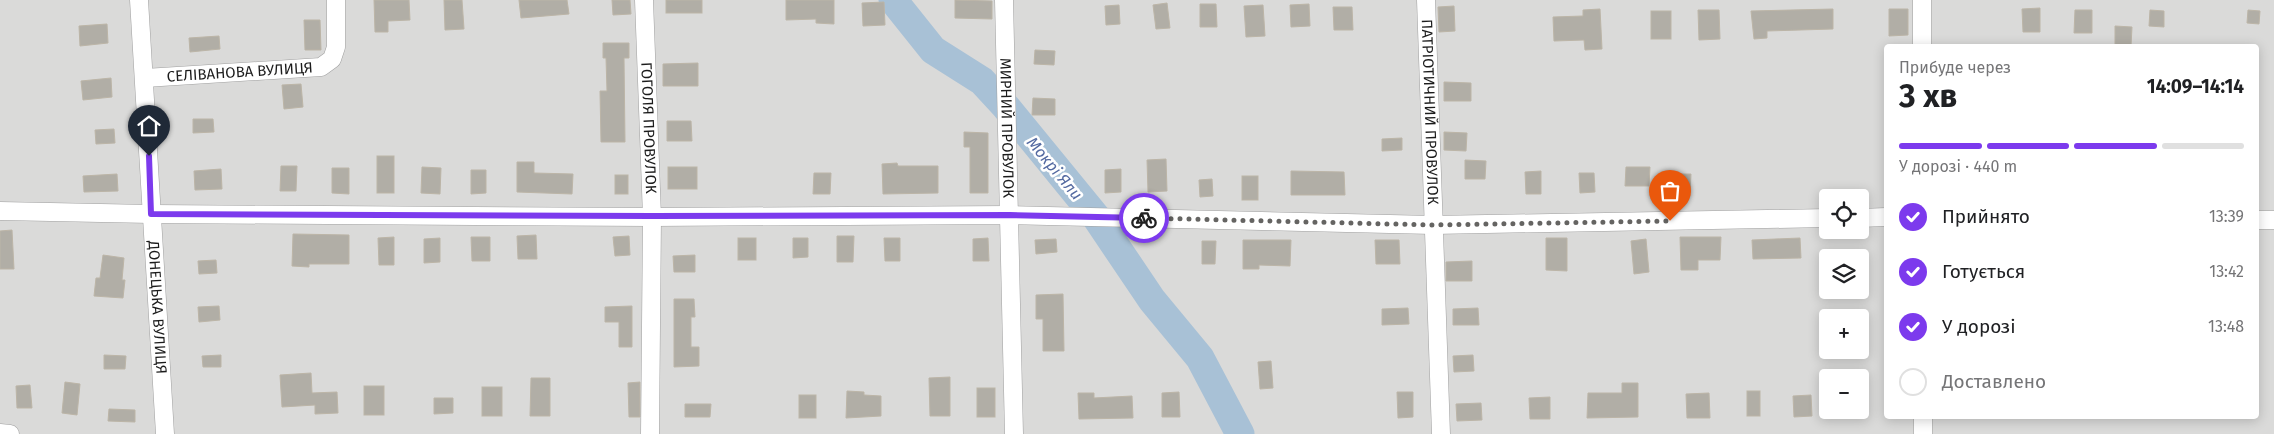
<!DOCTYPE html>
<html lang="uk">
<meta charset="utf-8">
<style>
:root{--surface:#fff;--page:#f2f2f2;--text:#202124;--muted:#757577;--line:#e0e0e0;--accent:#7c3aed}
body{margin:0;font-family:"Fira Sans",sans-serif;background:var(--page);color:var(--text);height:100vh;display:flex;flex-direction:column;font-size:19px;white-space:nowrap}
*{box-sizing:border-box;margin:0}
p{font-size:16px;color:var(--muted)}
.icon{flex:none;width:28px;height:28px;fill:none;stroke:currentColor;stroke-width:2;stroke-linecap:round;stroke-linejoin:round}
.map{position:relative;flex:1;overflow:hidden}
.sheet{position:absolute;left:1884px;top:44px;width:375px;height:375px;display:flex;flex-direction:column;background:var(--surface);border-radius:5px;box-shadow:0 2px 12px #0003}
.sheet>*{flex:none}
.buttons{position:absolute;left:1819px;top:189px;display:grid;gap:10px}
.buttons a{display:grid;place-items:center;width:50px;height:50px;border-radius:5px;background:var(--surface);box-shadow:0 2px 12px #0003;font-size:25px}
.pin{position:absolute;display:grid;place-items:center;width:42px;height:42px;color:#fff;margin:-51px -21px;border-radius:50% 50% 50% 0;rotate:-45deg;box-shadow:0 0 5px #0007}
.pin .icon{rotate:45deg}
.courier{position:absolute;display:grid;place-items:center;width:50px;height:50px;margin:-25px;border:4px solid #7c3aed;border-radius:50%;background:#fff;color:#222;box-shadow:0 1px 6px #0007}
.head em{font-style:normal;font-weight:700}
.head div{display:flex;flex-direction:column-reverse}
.head{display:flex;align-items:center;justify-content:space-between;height:85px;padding:0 15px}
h1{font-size:32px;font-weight:700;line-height:38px}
.bar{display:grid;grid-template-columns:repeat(4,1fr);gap:8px 5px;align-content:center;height:60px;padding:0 15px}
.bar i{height:6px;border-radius:4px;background:var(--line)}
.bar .selected{background:var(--accent)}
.bar p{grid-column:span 4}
ol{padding:0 15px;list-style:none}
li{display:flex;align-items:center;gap:15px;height:55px}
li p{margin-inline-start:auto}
li .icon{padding:5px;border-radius:50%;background:var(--accent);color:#fff;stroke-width:4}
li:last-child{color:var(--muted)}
li i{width:28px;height:28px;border:2px solid var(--line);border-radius:50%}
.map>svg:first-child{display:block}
</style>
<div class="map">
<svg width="2274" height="434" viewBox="0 0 2274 434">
<rect width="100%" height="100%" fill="#edebe3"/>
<path fill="#dadad9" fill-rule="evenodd" d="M0 0H2274V434H0ZM1886 46H2256V416H1886ZM1828 198H1860V230H1828ZM1828 258H1860V290H1828ZM1828 318H1860V350H1828ZM1828 378H1860V410H1828Z"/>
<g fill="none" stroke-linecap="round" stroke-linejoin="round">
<path stroke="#a8c1d6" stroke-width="29" d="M893 0 933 50 982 81 1006 107 1096 217 1152 300 1200 358 1240 434"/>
</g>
<g fill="#b1aea6" stroke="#bcb5a7">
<path d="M374 0H409L410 20 388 21V32H375Z"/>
<path d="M444 0H462L464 29 445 30Z"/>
<path d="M519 0H567L569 14 521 18Z"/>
<path d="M612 0H630L631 14 613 15Z"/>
<rect x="666" y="0" width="36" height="13"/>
<path d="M786 0H834V24L816 23V19L786 20Z"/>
<path d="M955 0 992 1V19L955 18Z"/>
<path d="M884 2 885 25 863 26 862 3Z"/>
<path d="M1167 3 1170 28 1156 29 1153 5Z"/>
<path d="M1200 4H1216L1217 27H1200Z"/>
<path d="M1309 4 1310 26 1291 27 1290 5Z"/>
<path d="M1119 5 1120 24 1106 25 1105 6Z"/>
<path d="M1263 5 1265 36 1246 37 1244 6Z"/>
<path d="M1454 6 1455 31 1439 32 1438 7Z"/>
<path d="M1333 7H1352L1353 30H1334Z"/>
<path d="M2040 8V32H2023L2022 9Z"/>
<path d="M1600 9 1602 49 1585 50 1584 40 1554 41 1553 17 1583 16V10Z"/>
<path d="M1833 9V29L1767 31V38L1754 39 1751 11Z"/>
<path d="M1889 9H1908V35L1889 36Z"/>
<path d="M1698 10H1719L1720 39 1699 40Z"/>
<path d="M2075 10H2092V33H2074Z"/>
<path d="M2150 10 2164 11V27L2149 26Z"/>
<path d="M2248 10 2260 11 2259 24 2247 23Z"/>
<rect x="1651" y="11" width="20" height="28"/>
<path d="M304 20H320L321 50H305Z"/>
<path d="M107 24 108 43 80 46 79 26Z"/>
<path d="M2115 26 2132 27 2131 46H2115Z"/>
<path d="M219 36 220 49 190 52 189 38Z"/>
<path d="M603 43H629V58H624L625 142H601L600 91H607L606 58H603Z"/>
<path d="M1035 50 1055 51 1054 65 1034 64Z"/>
<path d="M698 63V86H663V64Z"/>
<path d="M111 78 112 97 83 100 81 81Z"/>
<path d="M1444 82 1471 83V101H1444Z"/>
<path d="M301 84 303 107 284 109 282 85Z"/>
<path d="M1033 98 1055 99V115H1032Z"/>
<path d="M193 119H213L214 132 193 133Z"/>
<path d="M667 121H691L692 141H667Z"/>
<path d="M114 129 115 143 96 144 95 130Z"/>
<path d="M964 132 988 133V193H970V147H964Z"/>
<path d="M1444 132 1467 133 1466 151 1444 150Z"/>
<path d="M1402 138V150L1382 151V139Z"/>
<rect x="377" y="156" width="17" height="37"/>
<path d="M1166 159 1167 191 1148 192 1147 160Z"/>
<path d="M1465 160 1486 161 1485 179H1465Z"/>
<path d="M517 162H534V173L573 174 572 194 517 192Z"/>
<path d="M897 163 898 166H938V193L883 194 882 164Z"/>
<path d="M281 166H297L296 191H280Z"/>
<path d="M422 167 441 168 440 194 421 193Z"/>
<rect x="668" y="167" width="29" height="22"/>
<path d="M1626 167H1650L1649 186H1625Z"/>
<path d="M332 168H349V194L332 193Z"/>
<path d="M221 169 222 189 195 190 194 171Z"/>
<path d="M1121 169V192L1105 193V170Z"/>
<path d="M471 170H486V193L471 194Z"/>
<path d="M1291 171 1344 172 1345 195H1291Z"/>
<path d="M1541 171V194H1526L1525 172Z"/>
<path d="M814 173H831L830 194H813Z"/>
<path d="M1579 173H1594L1595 192 1580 193Z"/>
<path d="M117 174 118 191 84 192 83 176Z"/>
<path d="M1677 174H1691L1690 193 1676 192Z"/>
<rect x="615" y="175" width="13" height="19"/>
<rect x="1242" y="176" width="16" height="24"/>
<path d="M1212 179 1213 196 1200 197 1199 180Z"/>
<path d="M12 230 14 269H0V231Z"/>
<path d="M293 234 349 235V264H309V267L292 266Z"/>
<path d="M536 235 537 259H518L517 236Z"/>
<path d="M629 236 630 255 615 256 613 237Z"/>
<path d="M837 236H854L853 262H837Z"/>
<path d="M394 237V265H379L378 238Z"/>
<path d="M471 237H490V261H472Z"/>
<path d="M1680 237H1721L1720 260H1698V270H1681Z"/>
<path d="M440 238V262L424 263V239Z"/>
<rect x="738" y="238" width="18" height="22"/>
<path d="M793 238H808V257L793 258Z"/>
<path d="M884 238H900V261H885Z"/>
<path d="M988 238 989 261H973V239Z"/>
<path d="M1546 238H1567V271L1546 270Z"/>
<path d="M1800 238 1801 258 1753 259 1752 240Z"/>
<path d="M1056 239 1057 252 1036 254 1035 240Z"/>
<path d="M1646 239 1649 272 1634 274 1631 241Z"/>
<path d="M1243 240H1291L1290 266 1259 265V269H1243Z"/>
<path d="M1375 240H1399L1400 264H1376Z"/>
<path d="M1202 241H1216L1215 264H1202Z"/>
<path d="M103 255 124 258 122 280H125L123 298 94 296 96 278H100Z"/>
<path d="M695 255V272H674L673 256Z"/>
<path d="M216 260 217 273 199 274 198 261Z"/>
<path d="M1472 261V281H1446V262Z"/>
<path d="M1063 294 1064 351H1043V319H1036V295Z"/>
<path d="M674 299H694L695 317H691V347H699V366L674 367Z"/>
<path d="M219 306 220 320 199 322 198 307Z"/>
<path d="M632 306V347H619V322H605V307Z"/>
<path d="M1408 308 1409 324 1382 325V309Z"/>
<path d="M1478 308 1479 325H1453V309Z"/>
<path d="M104 355 126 356 125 369H104Z"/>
<path d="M221 355V367H203L202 356Z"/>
<path d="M1473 355 1474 371 1454 372 1453 356Z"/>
<path d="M1271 361 1273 388 1260 389 1258 362Z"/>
<path d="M311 373 312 393 337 392 338 413 315 414V405L282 407 280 375Z"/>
<path d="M950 377V416H930L929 378Z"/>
<path d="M531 378H550V416H530Z"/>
<path d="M65 382 80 384 77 415 62 413Z"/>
<path d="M640 382V417H629L628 383Z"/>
<path d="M1622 383H1638V417L1587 418 1588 393H1622Z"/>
<path d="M30 385 32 408H17L16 386Z"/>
<rect x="364" y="386" width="20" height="29"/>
<rect x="482" y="387" width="20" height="29"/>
<rect x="977" y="388" width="18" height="29"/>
<path d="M847 391 864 392V395L881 396V416L846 418Z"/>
<rect x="1747" y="391" width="13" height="25"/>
<path d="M1179 392 1180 417H1162V393Z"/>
<path d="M1397 392H1413V417L1398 418Z"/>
<path d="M1078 393H1094V398L1132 396 1133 418 1079 419Z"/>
<path d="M1709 393 1710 418H1687L1686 394Z"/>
<rect x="799" y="395" width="17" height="23"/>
<path d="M1811 395 1812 416 1794 417 1793 396Z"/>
<path d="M1550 397V419H1530L1529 398Z"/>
<path d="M434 398H453V413L434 414Z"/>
<path d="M1481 403 1482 420 1457 421 1456 404Z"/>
<path d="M685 404H711L710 417H685Z"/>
<path d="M109 409 135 410V422L108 421Z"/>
</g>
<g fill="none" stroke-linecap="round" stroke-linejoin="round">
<defs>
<g id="street">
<path id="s1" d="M139 0 165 434"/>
<path id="s2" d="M644 0 652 217 650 434"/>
<path id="s3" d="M1004 0 1014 434"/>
<path id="s4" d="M1426 0 1441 434"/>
<path d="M1922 46V0"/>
<path id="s5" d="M145 78 321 67 332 59 336 47V0"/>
<path d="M0 211 151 214 652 217 1010 215 1433 225 1828 218"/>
<path d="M1860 218 1886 217"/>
<path d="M2256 220H2274"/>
<path d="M1923 416V434"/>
<path d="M0 433 10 434"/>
</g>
</defs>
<use href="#street" stroke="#a0a0a0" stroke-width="19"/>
<use href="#street" stroke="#fff" stroke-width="18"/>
</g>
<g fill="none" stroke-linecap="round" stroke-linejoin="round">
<path stroke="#656462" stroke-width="5" stroke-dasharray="0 9" d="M1144 218 1433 225 1670 221"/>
<path stroke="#7c3aed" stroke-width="6" d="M149 156 151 214 652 216 1010 215 1144 218"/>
</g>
<g text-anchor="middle" stroke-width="5" stroke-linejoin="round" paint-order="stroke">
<g font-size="15" fill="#1c1c1c" stroke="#fff">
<text dy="5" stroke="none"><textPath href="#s5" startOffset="95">СЕЛІВАНОВА ВУЛИЦЯ</textPath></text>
<text dy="5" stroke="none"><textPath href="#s4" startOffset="112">ПАТРІОТИЧНИЙ ПРОВУЛОК</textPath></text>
<text dy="5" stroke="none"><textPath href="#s2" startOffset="128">ГОГОЛЯ ПРОВУЛОК</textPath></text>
<text dy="5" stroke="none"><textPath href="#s3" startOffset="128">МИРНИЙ ПРОВУЛОК</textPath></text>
<text dy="5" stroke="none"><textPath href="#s1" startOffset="308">ДОНЕЦЬКА ВУЛИЦЯ</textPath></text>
</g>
<g font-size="16" font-style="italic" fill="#546aa1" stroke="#fff">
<text transform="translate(1055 168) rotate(50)" y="6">Мокрі Яли</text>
</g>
</g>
</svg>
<div class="buttons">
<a><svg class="icon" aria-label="locate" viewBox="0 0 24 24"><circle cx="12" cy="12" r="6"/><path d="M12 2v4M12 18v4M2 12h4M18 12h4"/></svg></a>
<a><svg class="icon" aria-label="layers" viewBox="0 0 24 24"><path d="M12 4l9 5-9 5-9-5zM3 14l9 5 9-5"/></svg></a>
<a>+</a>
<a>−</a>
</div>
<div class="pin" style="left:1670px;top:221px;background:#ea580c"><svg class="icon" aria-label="bag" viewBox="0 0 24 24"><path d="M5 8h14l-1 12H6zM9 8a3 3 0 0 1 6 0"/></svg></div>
<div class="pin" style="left:149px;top:156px;background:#1f2937"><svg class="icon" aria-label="home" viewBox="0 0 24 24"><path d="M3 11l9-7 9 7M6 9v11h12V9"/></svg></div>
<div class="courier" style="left:1144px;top:218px"><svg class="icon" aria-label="bike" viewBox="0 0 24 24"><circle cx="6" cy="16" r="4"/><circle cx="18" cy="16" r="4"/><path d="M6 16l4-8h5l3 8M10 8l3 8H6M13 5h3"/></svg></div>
<section class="sheet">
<div class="head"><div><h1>3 хв</h1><p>Прибуде через</p></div><em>14:09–14:14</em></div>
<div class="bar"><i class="selected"></i><i class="selected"></i><i class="selected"></i><i></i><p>У дорозі · 440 m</p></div>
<ol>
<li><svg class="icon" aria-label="check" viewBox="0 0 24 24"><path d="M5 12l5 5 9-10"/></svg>Прийнято<p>13:39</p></li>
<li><svg class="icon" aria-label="check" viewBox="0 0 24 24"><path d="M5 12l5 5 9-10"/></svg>Готується<p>13:42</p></li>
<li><svg class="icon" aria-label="check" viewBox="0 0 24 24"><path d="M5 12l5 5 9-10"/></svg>У дорозі<p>13:48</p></li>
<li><i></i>Доставлено</li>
</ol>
</section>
</div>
